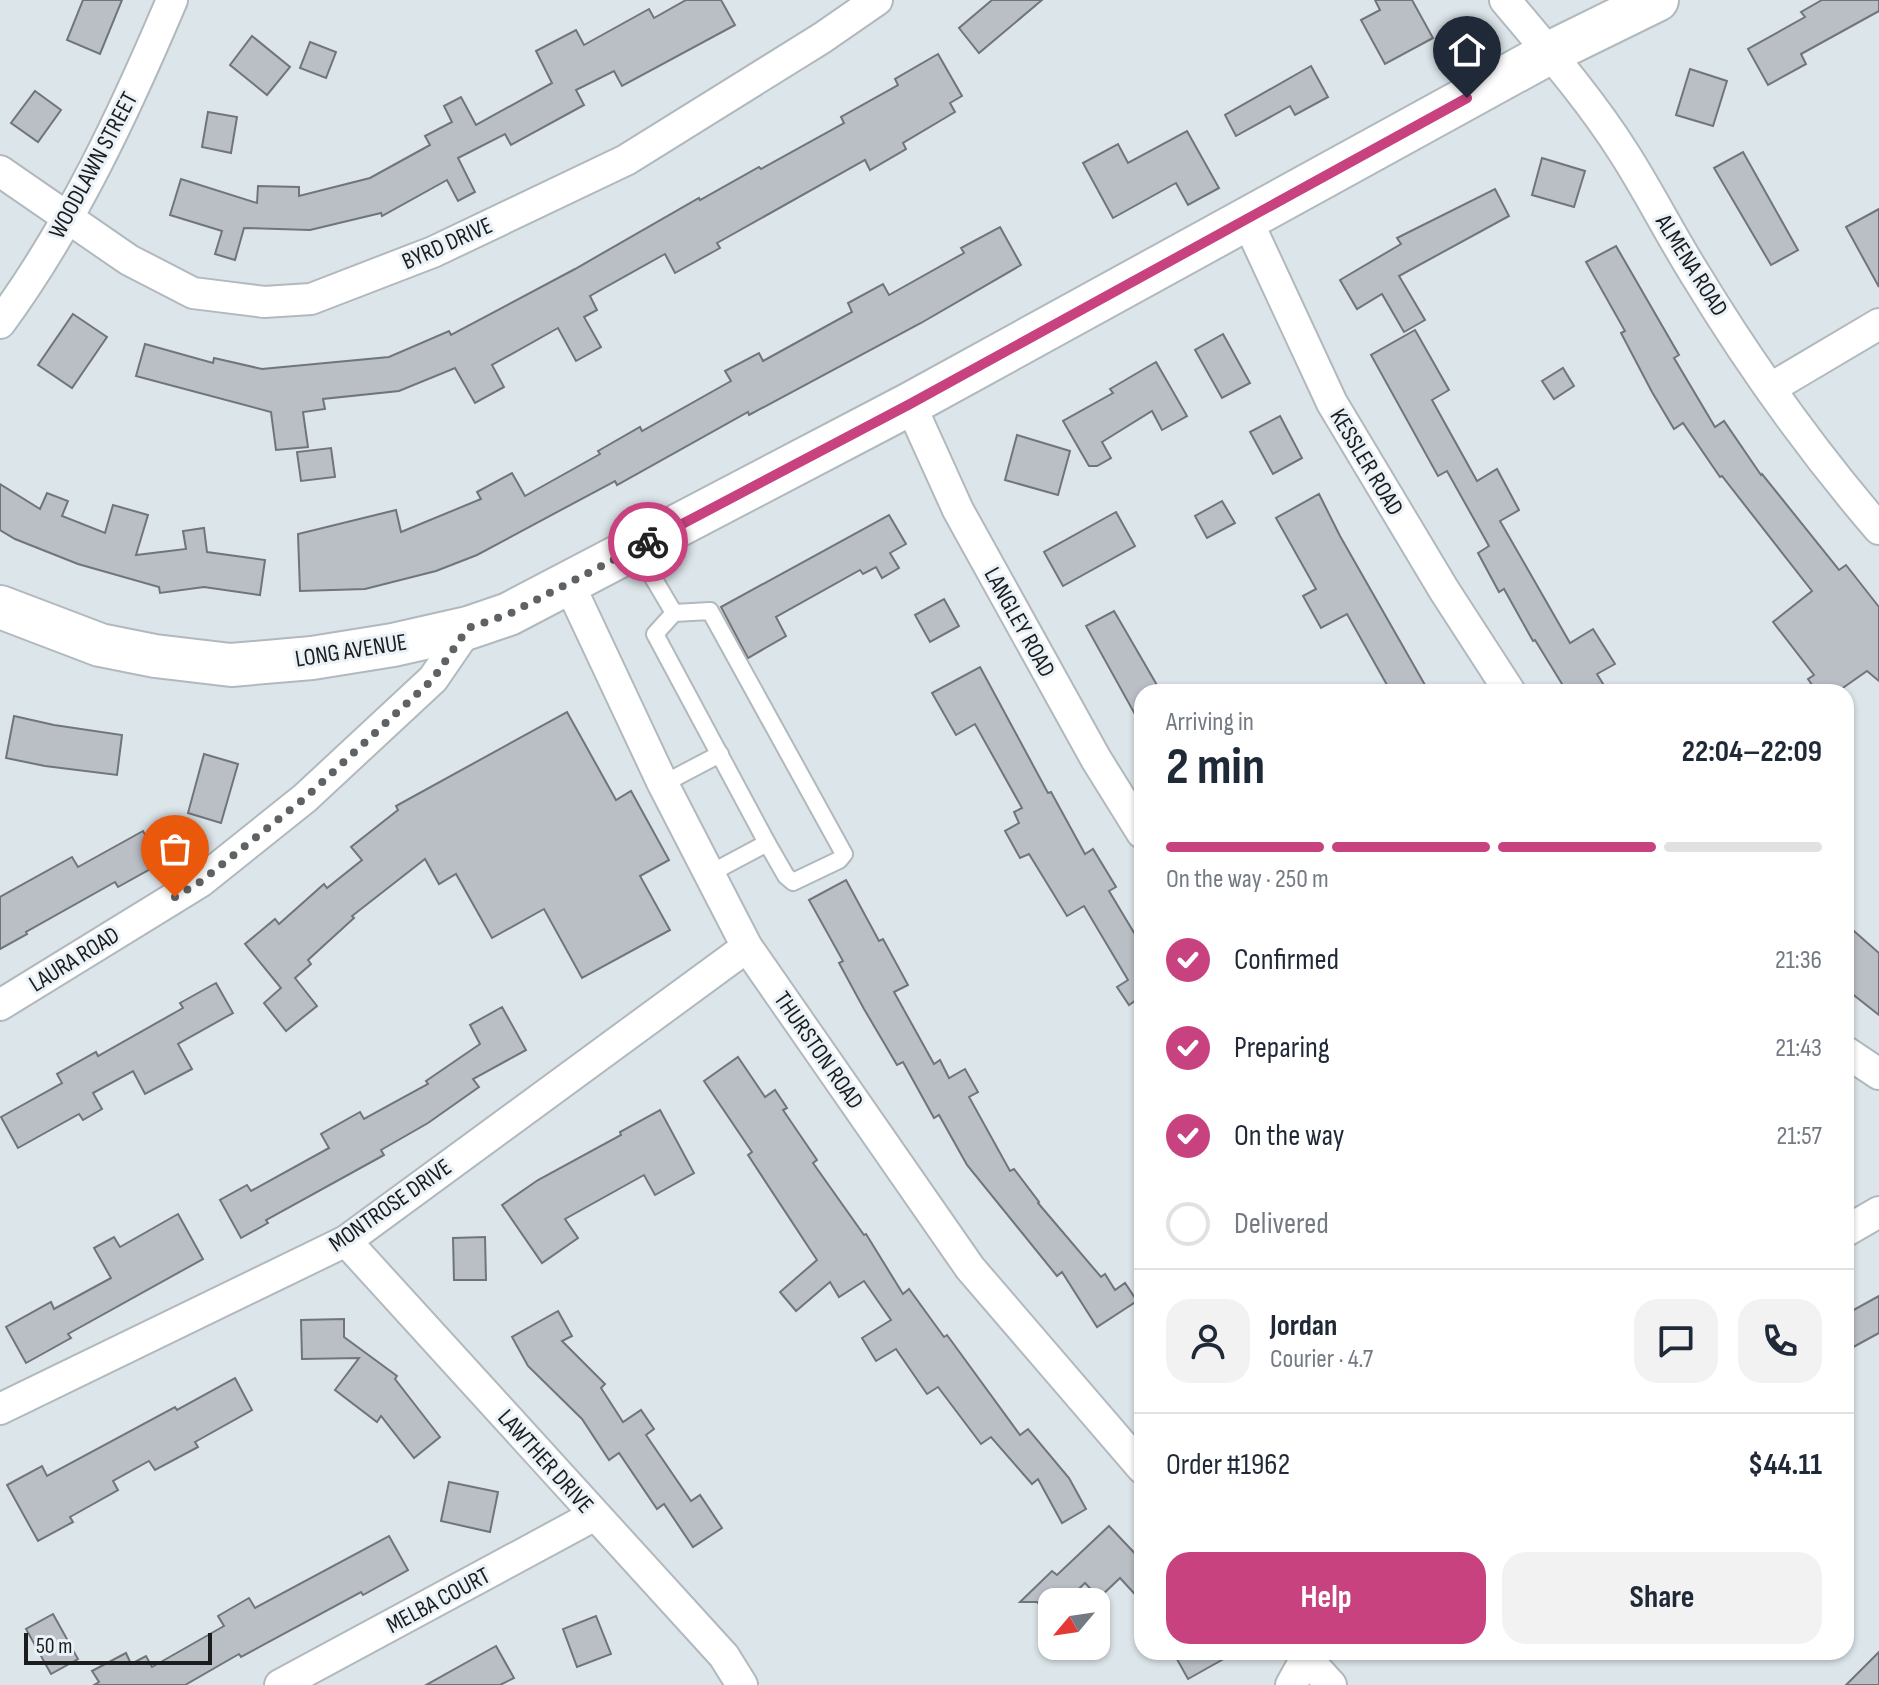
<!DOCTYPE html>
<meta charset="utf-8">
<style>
:root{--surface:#fff;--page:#f2f2f3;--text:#1f2937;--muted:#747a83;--line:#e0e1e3;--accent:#c94280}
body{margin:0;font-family:"Sofia Sans Condensed",sans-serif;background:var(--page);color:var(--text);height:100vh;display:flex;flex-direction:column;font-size:30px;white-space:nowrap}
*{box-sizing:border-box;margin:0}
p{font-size:26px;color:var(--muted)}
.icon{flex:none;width:44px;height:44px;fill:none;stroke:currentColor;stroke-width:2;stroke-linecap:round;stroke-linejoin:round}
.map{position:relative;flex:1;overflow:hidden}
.details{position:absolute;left:1134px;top:684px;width:720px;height:976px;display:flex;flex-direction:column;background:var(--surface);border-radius:24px;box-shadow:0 2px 6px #0004}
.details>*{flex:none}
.needle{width:52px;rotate:241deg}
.fabs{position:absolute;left:1038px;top:1588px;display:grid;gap:16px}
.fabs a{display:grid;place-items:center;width:72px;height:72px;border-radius:16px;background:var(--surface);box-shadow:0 2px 6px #0004;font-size:40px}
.scale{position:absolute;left:24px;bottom:20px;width:188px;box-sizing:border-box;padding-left:8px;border:4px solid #1a1c1e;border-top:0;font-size:22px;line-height:28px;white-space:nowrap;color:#1a1c1e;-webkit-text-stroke:6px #eaf2f7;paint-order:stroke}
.pin{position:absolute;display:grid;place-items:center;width:68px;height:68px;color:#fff;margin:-82px -34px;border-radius:50% 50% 50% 0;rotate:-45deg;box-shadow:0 0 8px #0007}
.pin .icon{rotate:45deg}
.courier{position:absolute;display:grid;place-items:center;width:80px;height:80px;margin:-40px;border:6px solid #c94280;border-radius:50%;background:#fff;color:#222;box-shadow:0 2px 10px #0007}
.head em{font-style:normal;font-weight:700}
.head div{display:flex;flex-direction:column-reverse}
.head{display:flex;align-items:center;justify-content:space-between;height:136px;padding:0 32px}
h1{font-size:52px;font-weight:700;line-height:60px}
.bar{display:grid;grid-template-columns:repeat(4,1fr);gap:12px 8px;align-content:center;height:96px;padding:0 32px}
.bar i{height:10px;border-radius:6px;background:var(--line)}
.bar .selected{background:var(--accent)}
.bar p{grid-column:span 4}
.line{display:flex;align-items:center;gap:20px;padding:0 32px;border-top:2px solid var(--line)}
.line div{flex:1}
.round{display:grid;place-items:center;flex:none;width:84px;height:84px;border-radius:24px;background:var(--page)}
ol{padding:0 32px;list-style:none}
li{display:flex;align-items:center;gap:24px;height:88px}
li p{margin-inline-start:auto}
li .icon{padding:8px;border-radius:50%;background:var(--accent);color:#fff;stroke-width:4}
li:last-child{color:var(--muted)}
li i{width:44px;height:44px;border:4px solid var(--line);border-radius:50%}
.cta{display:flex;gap:16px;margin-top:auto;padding:16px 32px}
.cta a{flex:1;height:92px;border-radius:24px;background:var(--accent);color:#fff;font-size:32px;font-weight:700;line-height:92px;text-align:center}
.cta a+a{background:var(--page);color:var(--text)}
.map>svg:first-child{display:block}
</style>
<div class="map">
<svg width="1879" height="1685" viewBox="0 0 1879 1685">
<rect width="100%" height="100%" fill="#dce5ea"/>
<g fill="#babfc6" stroke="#71757b" stroke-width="2">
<path d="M83 0H122L100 54 67 40Z"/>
<path d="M686 0H721L735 25 622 86 614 71 576 90 584 105 511 145 505 134 458 158 475 192 458 201 447 180 382 216 381 213 310 230 244 228 235 260 215 254 222 231 170 215 181 179 257 203 258 186 299 187V196L370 178 430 145 425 136 452 122 444 106 461 97 476 125 552 83 536 51 576 30 584 45 649 9 654 18Z"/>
<path d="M992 0H1042L979 53 959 28Z"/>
<path d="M1375 0H1412L1433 38 1385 64 1361 20 1380 10Z"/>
<path d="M1822 0H1879V11L1801 54 1806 64 1768 85 1748 49 1805 17 1801 12Z"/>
<path d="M252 36 290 67 267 95 230 65Z"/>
<path d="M310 42 336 52 326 78 300 68Z"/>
<path d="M938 54 962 96 950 103 955 112 903 143 906 149 870 170 865 160 717 243 720 248 675 273 665 254 590 296 597 310 584 317 601 347 576 361 558 328 492 365 504 387 475 403 455 368 399 391 323 399 325 409 303 412 308 447 276 450 271 412 136 376 145 344 213 363 214 358 262 369 389 357 449 331 451 335 575 269 699 198 700 200 759 167 761 169 844 123 841 117 898 85 895 79Z"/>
<path d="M1311 66 1328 97 1295 115 1290 106 1236 136 1225 115Z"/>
<path d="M1690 69 1727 81 1713 126 1676 115Z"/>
<path d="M35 91 61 110 38 142 11 123Z"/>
<path d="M208 112 237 117 231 153 202 147Z"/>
<path d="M1187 131 1219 188 1188 205 1176 183 1113 218 1083 163 1118 144 1128 163Z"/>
<path d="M1743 152 1798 250 1771 265 1714 168Z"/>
<path d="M1542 158 1585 171 1574 207 1532 195Z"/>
<path d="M1495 189 1509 216 1399 276 1425 320 1404 332 1382 294 1357 309 1340 280 1401 244 1397 238Z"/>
<path d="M1879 209V287L1846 227Z"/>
<path d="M1000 227 1021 265 921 323 749 415 748 412 617 485 615 481 477 555 436 571 365 589 300 591 298 534 396 510 401 532 481 499 477 492 512 473 525 496 600 454 598 451 640 427 642 431 731 381 725 371 759 353 763 361 852 312 848 303 883 284 889 295 964 253 961 248Z"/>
<path d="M1616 246 1679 355 1674 358 1715 427 1724 421 1761 475 1762 474 1839 570 1846 565 1879 607V681L1867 671 1837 692H1817L1808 679 1814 675 1773 622 1812 591 1722 476 1720 477 1683 423 1674 429 1652 392 1621 333 1625 331 1586 262Z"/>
<path d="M73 314 107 337 72 388 38 365Z"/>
<path d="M1415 330 1449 390 1432 400 1477 481 1497 469 1519 510 1500 521 1570 643 1593 629 1615 664 1597 674 1608 692H1567L1535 640 1533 641 1504 589 1499 592 1478 553 1489 546 1447 471 1438 476 1371 355Z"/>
<path d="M1223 334 1250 383 1222 398 1195 350Z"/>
<path d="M1156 362 1187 416 1162 430 1152 411 1102 442 1111 458 1097 466H1089L1063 421 1113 393 1110 389Z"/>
<path d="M1563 368 1574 386 1554 399 1542 381Z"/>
<path d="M1280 416 1302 458 1273 474 1250 432Z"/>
<path d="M1017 435 1070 451 1058 495 1005 480Z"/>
<path d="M331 448 335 477 301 481 297 452Z"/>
<path d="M0 484 40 509 47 493 68 501 62 516 105 533 113 505 148 515 136 555 186 549 183 531 204 528 207 552 265 560 260 595 204 587 160 593 159 587 78 564 15 539 0 530Z"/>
<path d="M1319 494 1340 536 1429 692H1391L1347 614 1321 628 1303 596 1316 589 1276 518Z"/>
<path d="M1222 501 1235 523 1207 538 1195 516Z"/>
<path d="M1116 512 1135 546 1063 586 1044 552Z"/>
<path d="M889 515 906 544 890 553 899 568 882 578 876 567 863 574 860 570 776 617 786 636 748 658 721 607Z"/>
<path d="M944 599 959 626 930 642 915 615Z"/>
<path d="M1114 611 1161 692H1142V727L1086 626Z"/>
<path d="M980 667 1048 793 1051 792 1085 854 1093 849 1116 887 1109 891 1142 946V1004L1139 998 1129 1005 1117 987 1128 980 1084 906 1067 916 1029 854 1020 858 1005 831 1019 823 1014 812 1022 808 975 724 956 735 932 693Z"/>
<path d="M567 712 616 800 631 791 669 860 640 876 670 930 582 978 544 909 492 938 456 874 439 884 425 859 352 916 354 918 308 960 311 964 295 978 317 1006 286 1031 264 1003 281 988 245 944 275 919 279 924 324 884 327 888 362 860 351 847 398 810 396 806Z"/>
<path d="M14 716 54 725 122 735 117 775 45 766 6 758Z"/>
<path d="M204 754 238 764 221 823 188 813Z"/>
<path d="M143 831 161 863 118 887 115 882 26 932 27 934 0 949V897L72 857 78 867Z"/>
<path d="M846 880 879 941 883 939 908 985 894 992 934 1064 940 1060 949 1078 965 1069 978 1092 969 1097 1010 1171 1014 1169 1039 1202 1038 1203 1101 1277 1105 1274 1115 1290 1125 1283 1137 1301 1097 1327 1062 1272 1057 1276 967 1165 939 1115 934 1118 903 1062 897 1065 864 1009 839 963 843 961 809 900Z"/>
<path d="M1846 924 1879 953V1015L1846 989Z"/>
<path d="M216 983 233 1013 178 1044 192 1069 145 1094 133 1071 93 1093 102 1109 83 1120 79 1114 18 1148 1 1117 62 1083 57 1074 96 1052 98 1056 183 1008 180 1003Z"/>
<path d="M502 1007 526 1050 473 1079 479 1087 428 1123 381 1150 384 1155 266 1220 268 1223 241 1238 220 1200 247 1185 251 1191 329 1148 321 1134 360 1112 364 1119 428 1084 426 1081 480 1044 470 1025Z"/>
<path d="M738 1057 765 1097 775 1090 787 1108 783 1110 817 1160 813 1163 864 1235 866 1234 903 1294 909 1289 944 1337 947 1335 1020 1435 1028 1429 1069 1478 1086 1509 1062 1523 1038 1479 1032 1484 991 1437 981 1444 938 1387 927 1394 896 1349 876 1361 862 1338 891 1320 864 1281 839 1297 830 1282 796 1311 780 1292 817 1260 748 1155 752 1152 704 1081Z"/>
<path d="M660 1110 694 1173 655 1195 644 1175 565 1219 578 1238 542 1263 502 1205 538 1180 621 1135 620 1132Z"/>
<path d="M178 1214 203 1259 68 1334 71 1338 26 1363 6 1327 51 1302 54 1309 111 1278 94 1248 114 1237 120 1247Z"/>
<path d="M485 1237 486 1280H454L453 1238Z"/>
<path d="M1879 1296V1333L1846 1351V1314Z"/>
<path d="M558 1311 572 1336 562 1341 605 1384 601 1388 623 1422 641 1410 654 1429 646 1435 691 1501 700 1495 722 1528 693 1547 664 1504 657 1509 619 1453 609 1460 582 1419 528 1366 512 1337Z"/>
<path d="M344 1319V1337L397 1376 395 1379 440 1437 414 1458 381 1416 377 1422 335 1390 359 1358 302 1359 301 1320Z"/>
<path d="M235 1378 252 1410 195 1442 198 1447 155 1470 149 1461 113 1481 118 1490 70 1517 73 1522 38 1541 7 1485 42 1466 47 1476 175 1407 177 1410Z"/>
<path d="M449 1482 498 1492 490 1532 441 1521Z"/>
<path d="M1109 1526 1142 1561V1602L1120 1578 1099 1598 1085 1583 1065 1602H1052V1618L1037 1602H1020L1052 1571 1057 1575Z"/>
<path d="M389 1536 408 1570 363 1595 361 1592 241 1657 239 1654 185 1685H94L99 1682 92 1671 126 1653 131 1664 146 1656 152 1667 224 1626 218 1616 249 1598 255 1608Z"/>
<path d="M53 1614 78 1659 51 1674 26 1629Z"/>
<path d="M596 1616 611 1654 577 1667 563 1629Z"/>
<path d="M496 1646 514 1678 500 1685H426Z"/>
<path d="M1173 1652H1236L1188 1679Z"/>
<path d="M1879 1652V1685H1846Z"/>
</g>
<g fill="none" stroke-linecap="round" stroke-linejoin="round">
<defs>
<g id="lane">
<path d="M636 549 674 613"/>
<path d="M710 611 844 854 839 860 793 882 786 876 767 843 655 634 674 613Z"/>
<path d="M663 784 720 754"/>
<path d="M709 874 767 843"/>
</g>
<g id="street">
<path d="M1505 0C1546 49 1590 99 1624 153 1649 192 1670 234 1695 274 1749 363 1811 450 1879 529"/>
<path d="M0 171 129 260 193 293 264 302 311 299 433 252 626 160 822 38 877 0"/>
<path d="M1247 220 1332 403 1444 590 1510 692"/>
<path d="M0 323C72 225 125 111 172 0"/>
<path d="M1771 388 1879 324"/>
<path d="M910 404 958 510 1096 759 1142 833"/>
<path d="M569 584 663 784 747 947 970 1268 1142 1468"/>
<path d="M0 1005 200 882 305 798 433 679 468 628"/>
<path d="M1846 1052 1879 1074"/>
<path d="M1846 1231 1879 1212"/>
<path d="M346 1241 724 1656 742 1685"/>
<path d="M0 1409 346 1241 747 947"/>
<path d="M1301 1652 1331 1685"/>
<path d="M280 1685 595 1515"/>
<path d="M1291 1685 1306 1658"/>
</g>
<path id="secondary" d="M0 607 100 645 155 656 231 665 312 658 393 645 468 628 509 614 910 404 1549 53 1657 0"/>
</defs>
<use href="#lane" stroke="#b1b9be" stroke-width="20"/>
<use href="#street" stroke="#b1b9be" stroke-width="34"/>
<use href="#secondary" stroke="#b1b9be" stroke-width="46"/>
<use href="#lane" stroke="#fff" stroke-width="16"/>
<use href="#street" stroke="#fff" stroke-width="30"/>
<use href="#secondary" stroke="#fff" stroke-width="42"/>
</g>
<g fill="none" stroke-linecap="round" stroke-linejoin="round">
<path stroke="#5e6265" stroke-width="8" stroke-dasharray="0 14.4" d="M175 897 200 882 305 798 433 679 468 628 509 614 648 542"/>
<path stroke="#c94280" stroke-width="10" d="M648 542 910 404 1467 98"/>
</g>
<g text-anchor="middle" stroke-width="6" stroke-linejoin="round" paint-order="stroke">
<g font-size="24" fill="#1a1c1e" stroke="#eaf2f7">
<text transform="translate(93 165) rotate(-62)" y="8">WOODLAWN STREET</text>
<text transform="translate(447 243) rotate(-24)" y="8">BYRD DRIVE</text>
<text transform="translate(1692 265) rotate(58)" y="8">ALMENA ROAD</text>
<text transform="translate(1367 462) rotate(59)" y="8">KESSLER ROAD</text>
<text transform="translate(1020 622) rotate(61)" y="8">LANGLEY ROAD</text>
<text transform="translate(351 650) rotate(-9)" y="8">LONG AVENUE</text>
<text transform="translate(74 959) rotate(-32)" y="8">LAURA ROAD</text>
<text transform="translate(819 1050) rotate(55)" y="8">THURSTON ROAD</text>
<text transform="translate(390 1205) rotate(-35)" y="8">MONTROSE DRIVE</text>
<text transform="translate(546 1461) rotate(48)" y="8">LAWTHER DRIVE</text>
<text transform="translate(438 1600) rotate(-28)" y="8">MELBA COURT</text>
</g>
</g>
</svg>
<div class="fabs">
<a><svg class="needle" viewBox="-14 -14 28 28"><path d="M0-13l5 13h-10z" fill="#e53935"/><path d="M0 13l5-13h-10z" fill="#747a83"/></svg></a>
</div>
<div class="scale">50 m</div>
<div class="pin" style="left:175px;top:897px;background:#ea580c"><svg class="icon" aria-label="bag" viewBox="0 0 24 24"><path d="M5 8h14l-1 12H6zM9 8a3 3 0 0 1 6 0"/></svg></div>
<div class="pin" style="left:1467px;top:98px;background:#1f2937"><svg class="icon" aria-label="home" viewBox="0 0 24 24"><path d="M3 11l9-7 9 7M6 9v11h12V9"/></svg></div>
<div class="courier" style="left:648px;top:542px"><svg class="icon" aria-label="bike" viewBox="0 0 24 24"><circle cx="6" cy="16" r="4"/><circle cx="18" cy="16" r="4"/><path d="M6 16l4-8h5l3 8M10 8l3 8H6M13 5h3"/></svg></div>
<section class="details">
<div class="head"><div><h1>2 min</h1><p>Arriving in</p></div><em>22:04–22:09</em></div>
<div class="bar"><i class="selected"></i><i class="selected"></i><i class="selected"></i><i></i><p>On the way · 250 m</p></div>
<ol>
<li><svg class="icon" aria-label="check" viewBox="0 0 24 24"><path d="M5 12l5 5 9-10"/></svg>Confirmed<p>21:36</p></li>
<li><svg class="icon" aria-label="check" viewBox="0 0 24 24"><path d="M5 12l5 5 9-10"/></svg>Preparing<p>21:43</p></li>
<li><svg class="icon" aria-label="check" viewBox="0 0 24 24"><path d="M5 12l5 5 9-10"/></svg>On the way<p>21:57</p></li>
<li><i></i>Delivered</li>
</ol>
<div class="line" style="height:144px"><a class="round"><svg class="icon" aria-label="person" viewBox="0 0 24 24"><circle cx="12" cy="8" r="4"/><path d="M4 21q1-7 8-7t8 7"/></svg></a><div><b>Jordan</b><p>Courier · 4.7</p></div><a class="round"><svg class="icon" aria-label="chat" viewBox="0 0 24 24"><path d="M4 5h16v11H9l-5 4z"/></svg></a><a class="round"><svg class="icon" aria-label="phone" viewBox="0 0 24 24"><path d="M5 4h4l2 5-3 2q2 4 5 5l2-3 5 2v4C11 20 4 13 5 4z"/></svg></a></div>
<div class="line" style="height:104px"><div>Order #1962</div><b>$44.11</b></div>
<div class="cta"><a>Help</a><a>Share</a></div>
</section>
</div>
